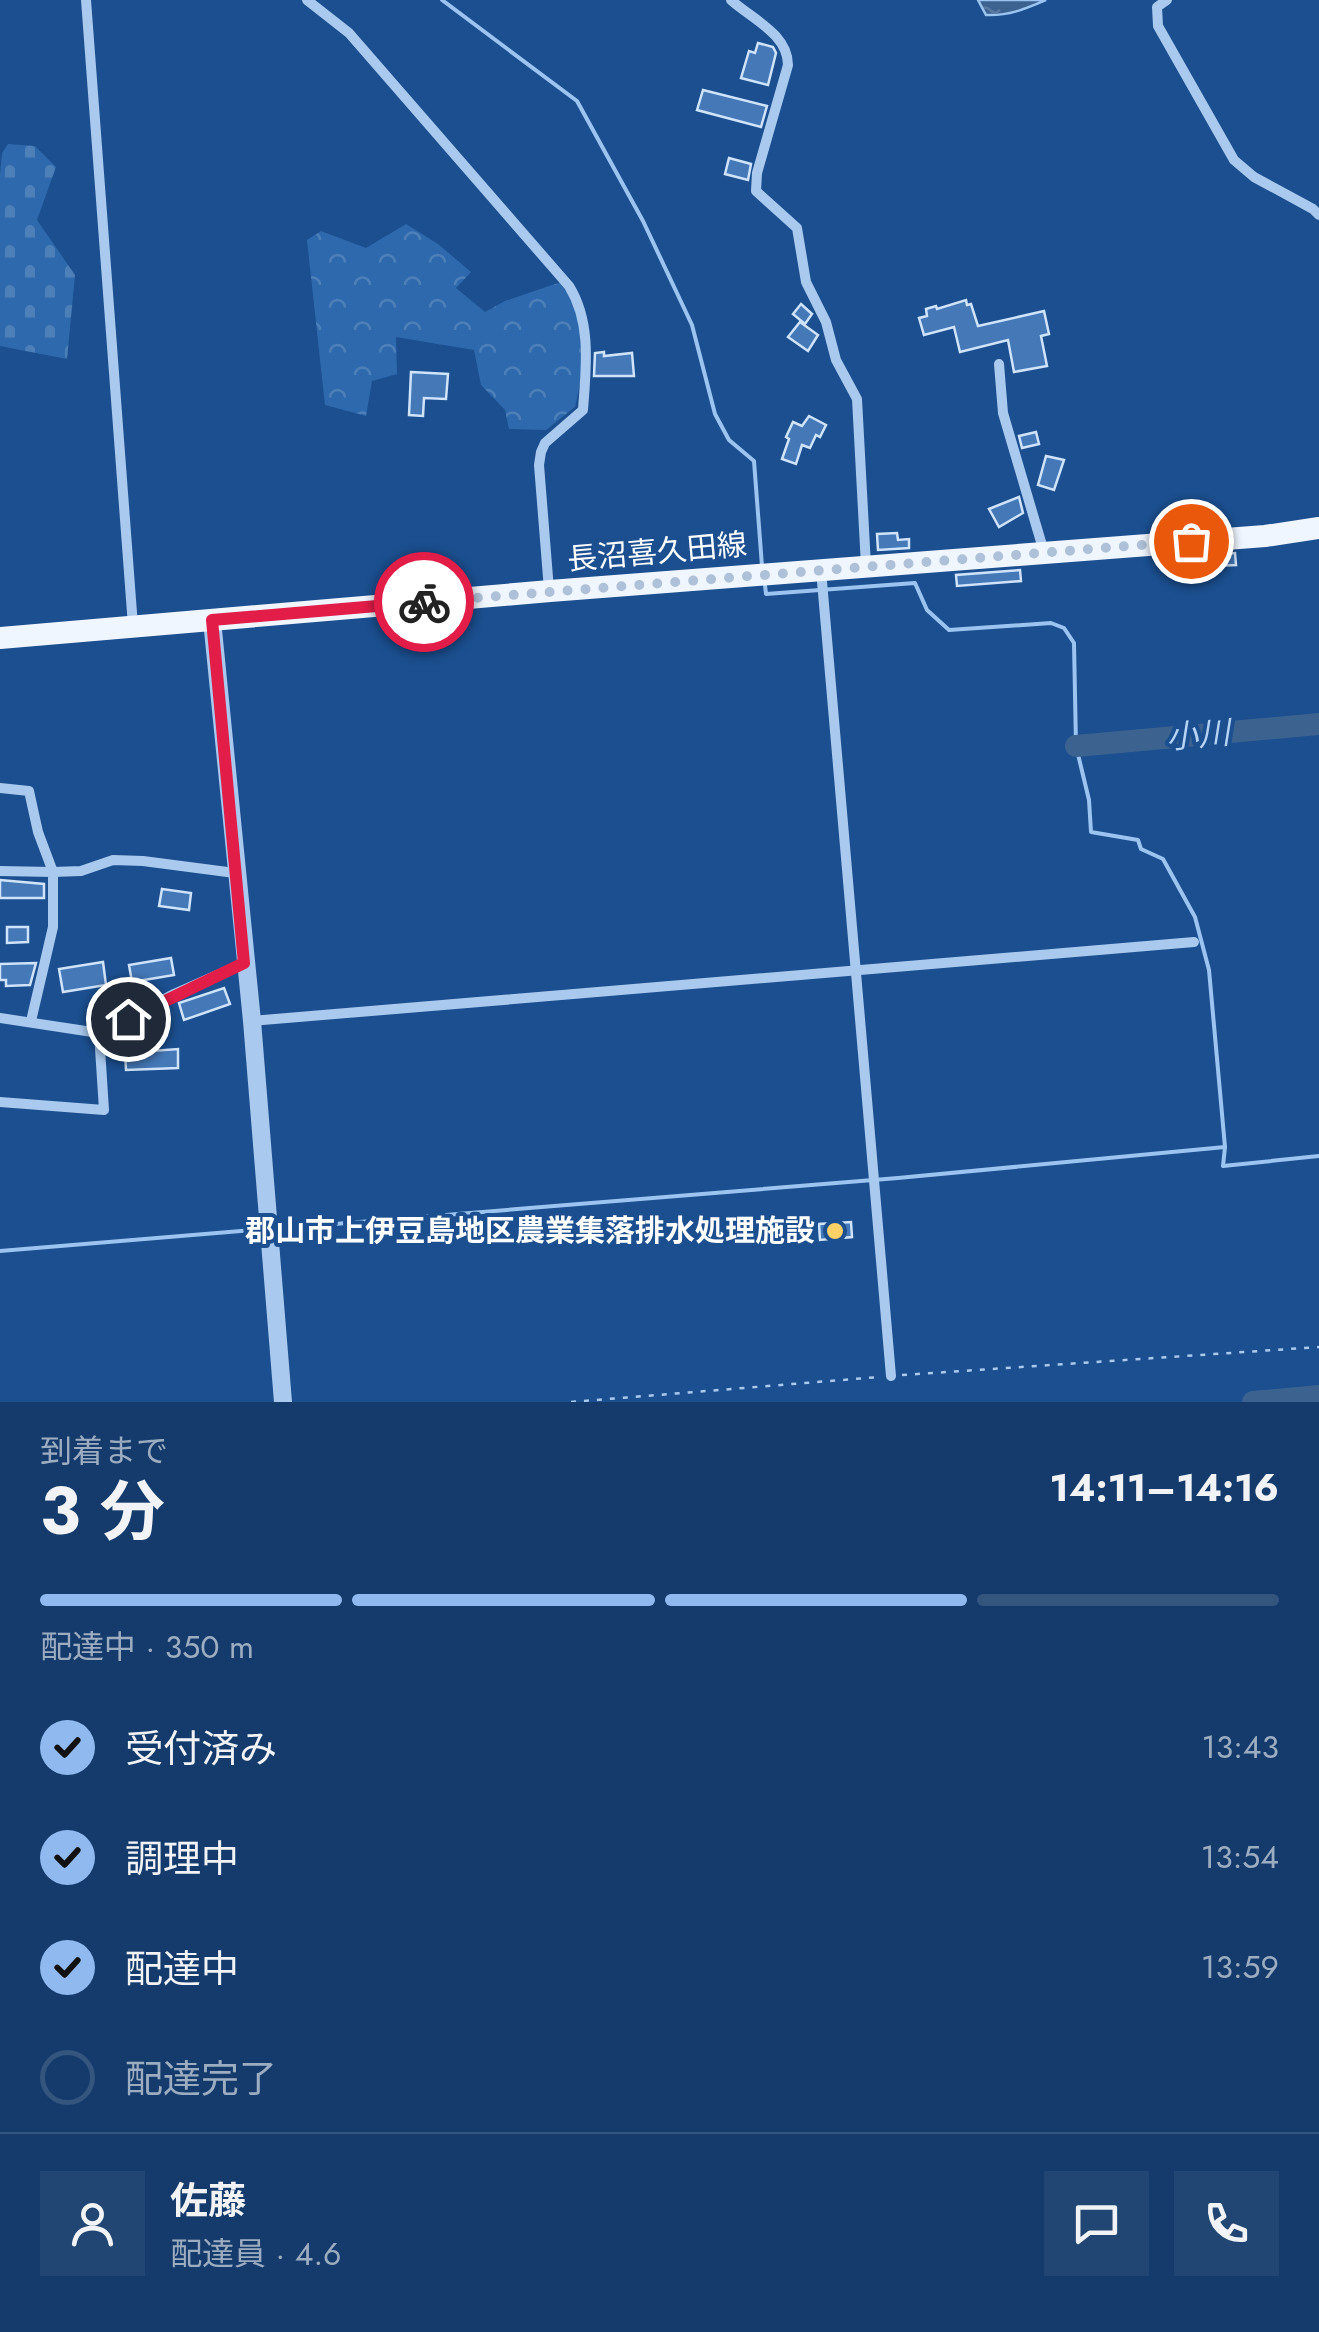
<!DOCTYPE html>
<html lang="ja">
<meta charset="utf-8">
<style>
:root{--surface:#143b6b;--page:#214673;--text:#f1f3f6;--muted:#9dadc1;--line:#33557e;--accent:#90b9f0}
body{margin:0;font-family:Jost,"Noto Sans JP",sans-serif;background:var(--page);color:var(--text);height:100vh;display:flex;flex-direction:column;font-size:38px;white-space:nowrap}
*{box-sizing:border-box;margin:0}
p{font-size:32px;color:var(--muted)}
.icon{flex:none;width:55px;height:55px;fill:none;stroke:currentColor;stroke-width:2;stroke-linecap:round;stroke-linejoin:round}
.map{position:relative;height:1402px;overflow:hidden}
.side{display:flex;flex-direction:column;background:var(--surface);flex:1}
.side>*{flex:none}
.pin{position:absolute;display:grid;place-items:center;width:85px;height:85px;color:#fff;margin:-42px;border:5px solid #fff;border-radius:50%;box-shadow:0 2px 10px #0007}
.courier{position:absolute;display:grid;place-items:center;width:100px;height:100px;margin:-50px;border:8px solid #e11d48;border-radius:50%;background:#fff;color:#222;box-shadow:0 2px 12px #0007}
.head em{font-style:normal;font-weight:700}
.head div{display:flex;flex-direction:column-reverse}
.head{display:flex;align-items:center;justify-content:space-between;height:170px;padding:0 40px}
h1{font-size:65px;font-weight:700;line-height:75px}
.bar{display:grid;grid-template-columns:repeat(4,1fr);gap:15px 10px;align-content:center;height:120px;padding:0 40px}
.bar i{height:12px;border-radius:8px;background:var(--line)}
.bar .selected{background:var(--accent)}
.bar p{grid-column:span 4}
.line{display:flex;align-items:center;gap:25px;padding:0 40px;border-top:2px solid var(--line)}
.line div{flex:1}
.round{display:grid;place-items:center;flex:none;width:105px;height:105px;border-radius:0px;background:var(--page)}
ol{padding:0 40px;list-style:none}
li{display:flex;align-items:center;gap:30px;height:110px}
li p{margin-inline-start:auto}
li .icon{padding:10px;border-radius:50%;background:var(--accent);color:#111;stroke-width:4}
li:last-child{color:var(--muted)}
li i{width:55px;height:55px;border:5px solid var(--line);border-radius:50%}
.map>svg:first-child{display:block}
</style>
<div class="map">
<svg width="1319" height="1402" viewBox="0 0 1319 1402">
<defs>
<pattern id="forest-crowns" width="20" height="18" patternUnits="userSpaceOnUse" patternTransform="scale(2.5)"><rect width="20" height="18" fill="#2e69ad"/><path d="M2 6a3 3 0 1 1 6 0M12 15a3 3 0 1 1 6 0" fill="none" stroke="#4d80b9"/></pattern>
<pattern id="cemetery-stones" width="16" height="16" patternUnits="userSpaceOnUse" patternTransform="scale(2.5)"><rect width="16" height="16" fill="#2e69ad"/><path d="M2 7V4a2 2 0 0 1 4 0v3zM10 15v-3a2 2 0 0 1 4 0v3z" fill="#4d80b9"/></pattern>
<pattern id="water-ripples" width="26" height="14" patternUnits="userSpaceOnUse" patternTransform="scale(2.5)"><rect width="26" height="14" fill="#3c6290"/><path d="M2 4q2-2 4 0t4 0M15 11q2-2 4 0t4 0" fill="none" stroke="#597aa1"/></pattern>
</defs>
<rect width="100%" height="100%" fill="#1b4f8f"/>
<path fill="url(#forest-crowns)" d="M406 224 438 244 471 272 456 288 485 312 505 301 561 282 577 309 584 365 575 407 546 430 509 429 505 410 481 385 474 350 396 337 397 374 372 381 366 416 325 405 307 240 321 231 366 248Z"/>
<path fill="url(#cemetery-stones)" d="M8 144 35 146 56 167 37 220 75 275 67 359 0 346V175L2 153Z"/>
<path fill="url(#water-ripples)" stroke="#9cc4f0" stroke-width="2.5" d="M978 0H1046C1025 9 1009 16 986 15Z"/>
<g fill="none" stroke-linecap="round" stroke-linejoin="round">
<g stroke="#9cc4f0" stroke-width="4">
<path d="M442 0 577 101 643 221 692 325 715 414 729 440 754 461 762 566"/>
<path d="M765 585 766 594 915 583 927 610 949 630 1051 623 1064 628 1074 643 1076 746 1089 800 1091 832 1138 840 1141 849 1163 859 1195 917 1209 970 1225 1147 1223 1166 1319 1156"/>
<path d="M273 1229 898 1178 1225 1147"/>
<path d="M0 1251 264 1229"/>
</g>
<g stroke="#3c6290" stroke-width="22">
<path d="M1076 746 1319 724"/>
<path d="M1253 1402 1319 1396"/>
</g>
</g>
<g fill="#4478b7" stroke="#cfe3fa" stroke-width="2.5">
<path d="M758 43 773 47 776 53 768 85 741 78 749 51 755 53Z"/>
<path d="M703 90 767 106 761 127 697 110Z"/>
<path d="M729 158 751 164 748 180 725 174Z"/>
<path d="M966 300 967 305 971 304 978 326 1044 311 1049 334 1041 336 1047 366 1014 372 1008 340 960 352 954 327 924 335 919 318 927 316 926 309 936 306 937 309Z"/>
<path d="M801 304 812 314 805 324 793 314Z"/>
<path d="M800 322 818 335 808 351 788 337Z"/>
<path d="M604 352V356L632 353 634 376H594L595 353Z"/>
<path d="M411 372 448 374 446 399 424 398 423 416 409 415Z"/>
<path d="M809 416 826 425 820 437 816 435 810 448 802 445 796 464 782 459 789 439 786 437 793 422 802 426Z"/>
<path d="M1036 432 1039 444 1022 448 1019 436Z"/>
<path d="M1046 456 1064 460 1054 490 1038 485Z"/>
<path d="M1019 497 1023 513 999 527 989 509Z"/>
<path d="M897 533 898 540 909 539V548L878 550 877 534Z"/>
<path d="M1235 553 1236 565 1215 566 1214 555Z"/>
<path d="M1020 570 1021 581 957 586 956 575Z"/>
<path d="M0 880 44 884V898H0Z"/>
<path d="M162 889 191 893 189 910 159 906Z"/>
<path d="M7 927H28V942L7 943Z"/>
<path d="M171 958 174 975 132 982 129 965Z"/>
<path d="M103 962 106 985 63 992 59 969Z"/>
<path d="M36 963 30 985 6 986V980H0V964Z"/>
<path d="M224 988 230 1004 184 1020 179 1003Z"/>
<path d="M178 1049V1068L126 1070 125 1053Z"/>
<path d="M851 1222 852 1237 820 1240 819 1224Z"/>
</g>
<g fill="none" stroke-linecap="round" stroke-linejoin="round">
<g stroke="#a9c9ee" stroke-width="2.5" stroke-dasharray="5 8" stroke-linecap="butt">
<path d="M902 1375 1319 1347"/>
<path d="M571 1402 879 1377"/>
</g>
<g stroke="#a9c9ee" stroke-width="10">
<path d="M86 0 133 626"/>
<path d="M307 0 349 33 569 286C592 323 586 368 583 410L545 443 541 452 539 465 549 590"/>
<path d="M731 0C752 19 788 34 788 65L757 173 756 191 797 228 806 282 826 322 836 360 857 399 866 566"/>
<path d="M1167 0 1157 7 1158 26 1234 160 1254 177 1313 209 1319 215"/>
<path d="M999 364 1003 413 1044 552"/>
<path d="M821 570 891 1376"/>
<path d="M0 788 29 791 38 832 53 872 81 871 113 860 143 861 235 873"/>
<path d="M0 871 53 872V927L31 1021"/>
<path d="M0 1018 99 1033 174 994 244 963"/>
<path d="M252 1021 1194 942"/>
<path d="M0 1102 104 1110 99 1033"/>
</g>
<path stroke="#a9c9ee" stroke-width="18" d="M212 620 252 1021 283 1402"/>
<path stroke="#f0f6ff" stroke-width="22" d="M0 638 550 591 1265 536 1319 528"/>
</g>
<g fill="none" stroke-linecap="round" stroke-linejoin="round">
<path stroke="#afc1d8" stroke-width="10" stroke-dasharray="0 18" d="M424 602 1191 541"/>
<path stroke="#e11d48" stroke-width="12" d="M128 1019 244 963 212 620 424 602"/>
</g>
<circle fill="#ffd166" stroke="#1b4f8f" stroke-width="4" cx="835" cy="1231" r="10"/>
<g text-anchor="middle" stroke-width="8" stroke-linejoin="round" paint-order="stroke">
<g font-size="30" fill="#fff" stroke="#1b4f8f">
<text transform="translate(657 552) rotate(-5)" y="10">長沼喜久田線</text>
</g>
<g font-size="30" font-weight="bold" fill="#fff" stroke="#1b4f8f" text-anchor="end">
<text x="815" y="1241">郡山市上伊豆島地区農業集落排水処理施設</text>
</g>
<g font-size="32" font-style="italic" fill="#b5d3f5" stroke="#1b4f8f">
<text transform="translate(1198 735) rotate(-5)" y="11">小川</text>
</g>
</g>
</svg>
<div class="pin" style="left:1191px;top:541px;background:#ea580c"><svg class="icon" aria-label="bag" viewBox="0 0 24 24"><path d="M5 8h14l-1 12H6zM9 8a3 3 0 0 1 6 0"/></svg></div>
<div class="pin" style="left:128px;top:1019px;background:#1f2937"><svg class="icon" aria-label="home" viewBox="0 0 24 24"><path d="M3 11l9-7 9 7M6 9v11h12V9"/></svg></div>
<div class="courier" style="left:424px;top:602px"><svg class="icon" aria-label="bike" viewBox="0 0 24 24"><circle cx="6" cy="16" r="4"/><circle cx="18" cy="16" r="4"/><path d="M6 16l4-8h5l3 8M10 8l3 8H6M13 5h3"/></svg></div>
</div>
<section class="side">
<div class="head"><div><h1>3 分</h1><p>到着まで</p></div><em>14:11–14:16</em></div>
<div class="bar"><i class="selected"></i><i class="selected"></i><i class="selected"></i><i></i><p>配達中 · 350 m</p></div>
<ol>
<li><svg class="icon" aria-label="check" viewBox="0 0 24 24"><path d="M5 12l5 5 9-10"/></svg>受付済み<p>13:43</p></li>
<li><svg class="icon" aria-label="check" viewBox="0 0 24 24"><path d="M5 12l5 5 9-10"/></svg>調理中<p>13:54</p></li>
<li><svg class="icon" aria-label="check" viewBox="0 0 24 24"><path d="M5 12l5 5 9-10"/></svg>配達中<p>13:59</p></li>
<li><i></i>配達完了</li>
</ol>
<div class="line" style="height:180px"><a class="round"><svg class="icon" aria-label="person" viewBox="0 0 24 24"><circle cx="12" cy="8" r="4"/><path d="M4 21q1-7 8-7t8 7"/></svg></a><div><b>佐藤</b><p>配達員 · 4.6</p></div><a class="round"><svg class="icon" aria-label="chat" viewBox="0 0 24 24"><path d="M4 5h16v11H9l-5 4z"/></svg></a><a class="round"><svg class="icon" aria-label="phone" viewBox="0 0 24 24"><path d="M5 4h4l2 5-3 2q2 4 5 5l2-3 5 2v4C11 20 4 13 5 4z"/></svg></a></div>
</section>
